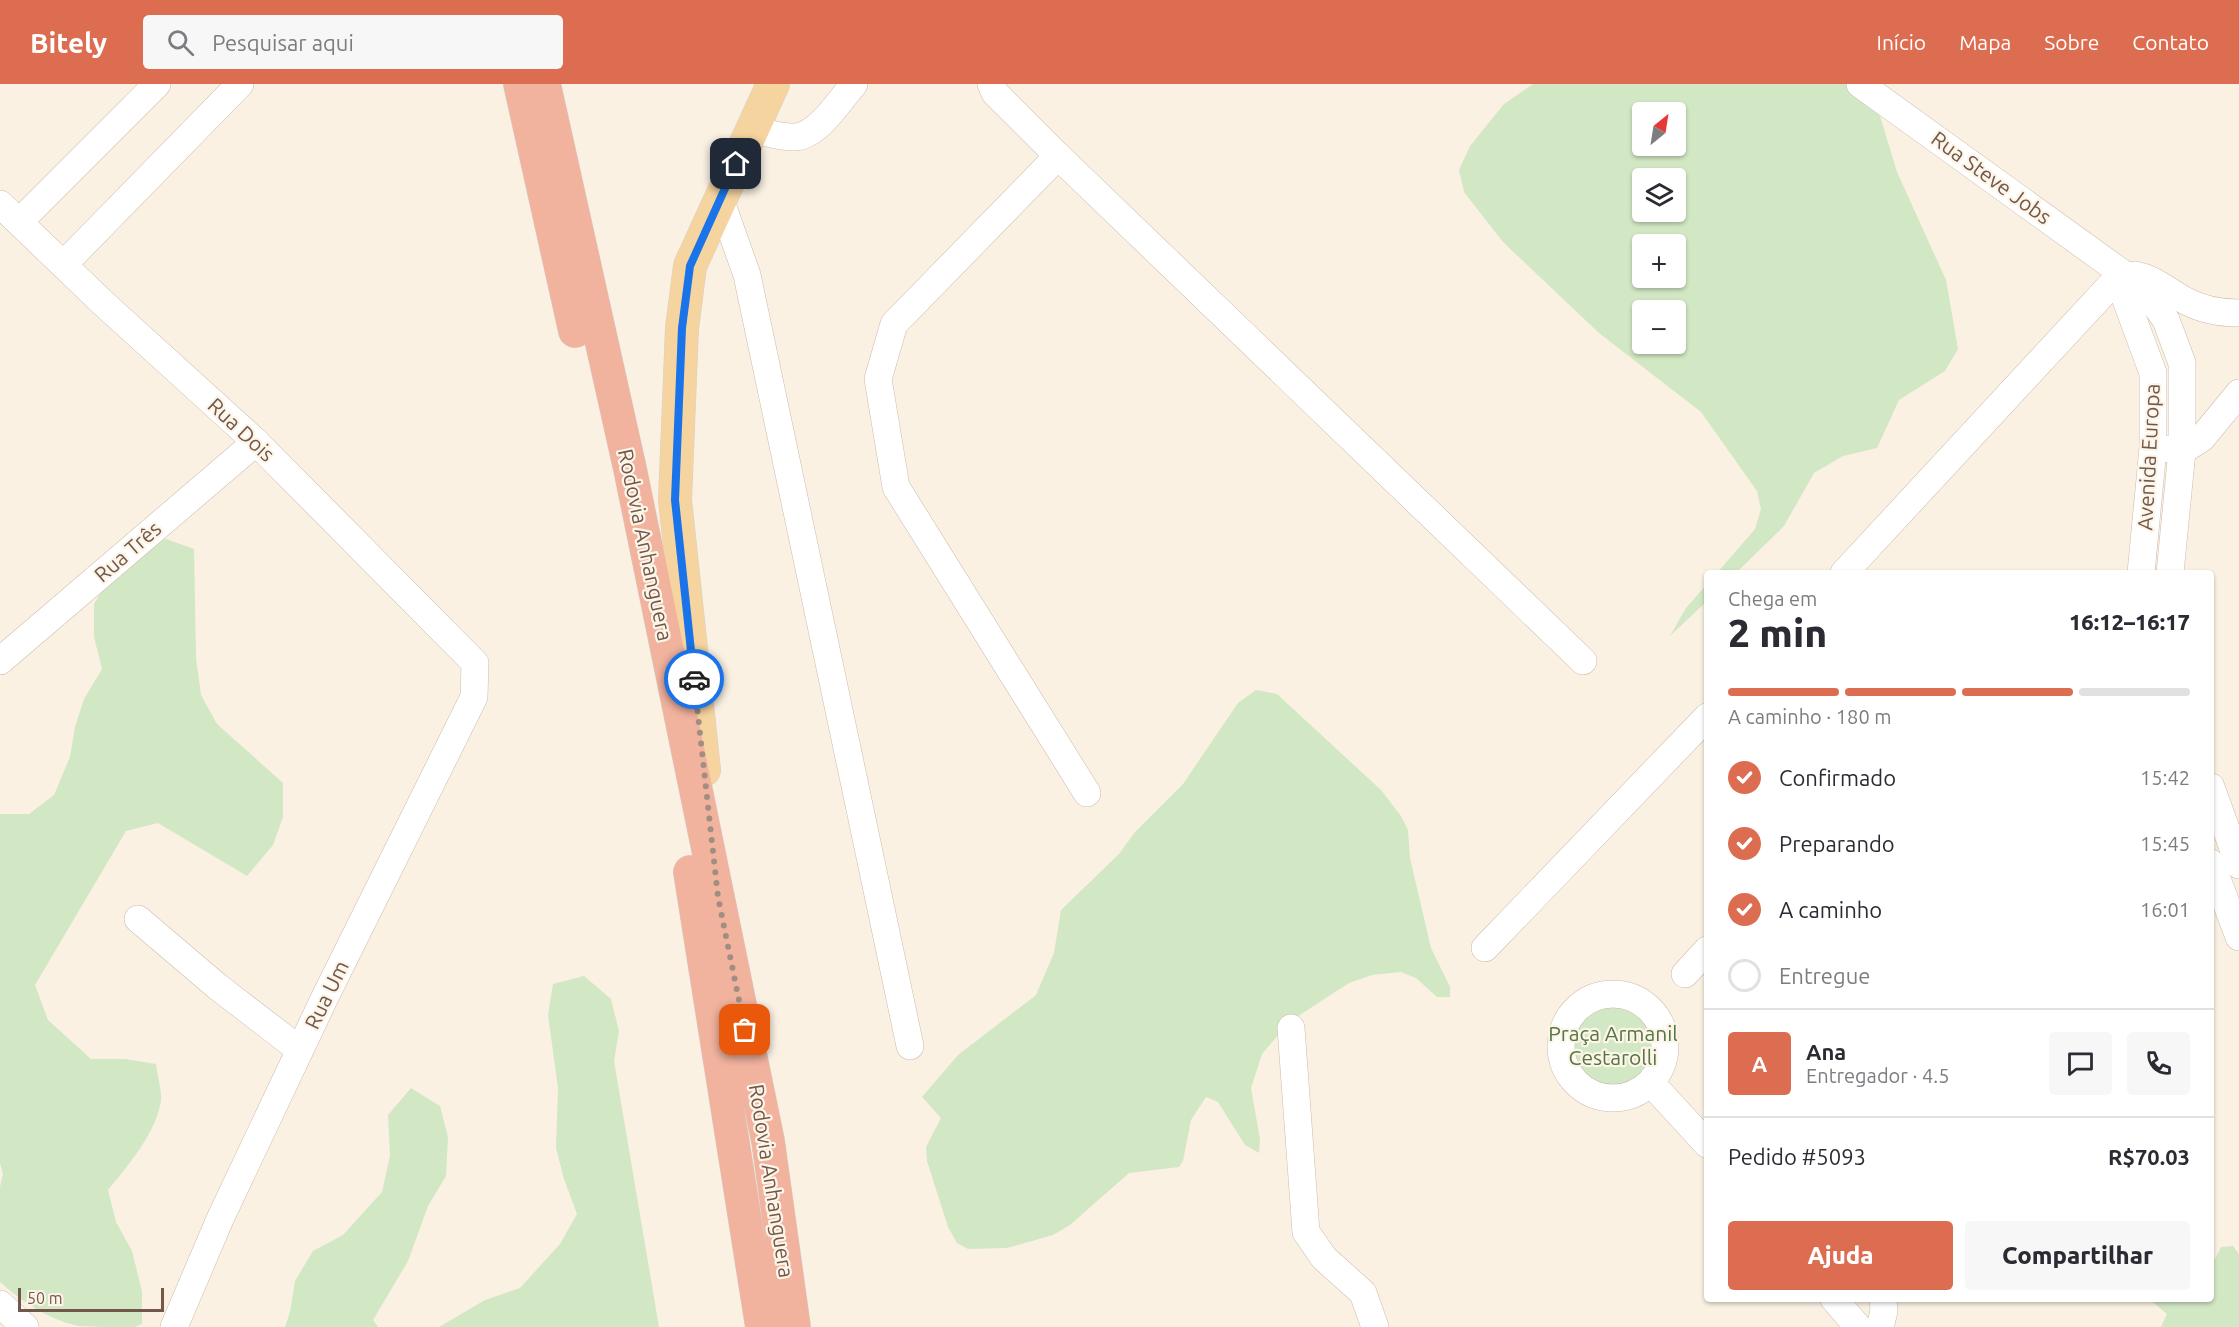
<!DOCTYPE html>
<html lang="pt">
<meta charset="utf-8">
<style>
:root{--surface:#fff;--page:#f7f7f7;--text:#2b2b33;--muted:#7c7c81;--line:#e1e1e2;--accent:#dd6d50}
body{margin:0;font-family:Ubuntu,sans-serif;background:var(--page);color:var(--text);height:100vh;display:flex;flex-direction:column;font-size:22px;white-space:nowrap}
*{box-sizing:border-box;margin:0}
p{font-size:20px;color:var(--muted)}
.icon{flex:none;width:33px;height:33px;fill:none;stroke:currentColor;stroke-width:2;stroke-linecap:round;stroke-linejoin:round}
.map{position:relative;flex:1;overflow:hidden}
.drawer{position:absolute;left:1704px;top:486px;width:510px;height:732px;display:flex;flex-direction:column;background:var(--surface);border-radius:6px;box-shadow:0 2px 4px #0004}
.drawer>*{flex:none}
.needle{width:39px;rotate:30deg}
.buttons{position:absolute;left:1632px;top:18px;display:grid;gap:12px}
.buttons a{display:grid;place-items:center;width:54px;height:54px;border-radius:6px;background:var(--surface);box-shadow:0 2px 4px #0004;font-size:30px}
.scale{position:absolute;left:18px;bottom:15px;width:146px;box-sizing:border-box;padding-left:6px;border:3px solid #71584b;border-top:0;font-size:16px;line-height:21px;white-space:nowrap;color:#71584b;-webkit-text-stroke:4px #fef5e9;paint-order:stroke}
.pin{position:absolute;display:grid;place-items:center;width:51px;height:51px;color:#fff;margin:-26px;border-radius:12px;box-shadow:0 3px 9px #0006}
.courier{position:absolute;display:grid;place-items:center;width:60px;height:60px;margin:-30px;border:4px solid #1a73e8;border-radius:50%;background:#fff;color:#222;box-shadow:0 2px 8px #0007}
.head em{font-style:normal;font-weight:800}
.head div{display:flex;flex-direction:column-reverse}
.head{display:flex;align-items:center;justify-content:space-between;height:102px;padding:0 24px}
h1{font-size:39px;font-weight:800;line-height:45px}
.bar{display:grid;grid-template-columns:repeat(4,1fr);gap:9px 6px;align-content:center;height:72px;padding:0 24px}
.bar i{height:8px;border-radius:4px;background:var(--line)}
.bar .selected{background:var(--accent)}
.bar p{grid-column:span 4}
.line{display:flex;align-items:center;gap:15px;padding:0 24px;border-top:2px solid var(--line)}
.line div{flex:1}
.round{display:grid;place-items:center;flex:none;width:63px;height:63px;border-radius:6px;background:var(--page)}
ol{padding:0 24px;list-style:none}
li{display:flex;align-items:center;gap:18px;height:66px}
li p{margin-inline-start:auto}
li .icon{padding:6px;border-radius:50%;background:var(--accent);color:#fff;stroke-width:4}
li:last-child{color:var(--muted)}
li i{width:33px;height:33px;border:3px solid var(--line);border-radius:50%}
.button{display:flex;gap:12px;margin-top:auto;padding:12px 24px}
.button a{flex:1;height:69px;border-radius:6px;background:var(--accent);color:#fff;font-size:24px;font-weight:800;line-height:69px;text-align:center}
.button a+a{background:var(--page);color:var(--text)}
header{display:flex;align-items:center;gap:36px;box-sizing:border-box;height:84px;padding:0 30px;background:var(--accent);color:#fff}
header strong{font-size:28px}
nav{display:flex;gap:33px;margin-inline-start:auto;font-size:21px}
.search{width:420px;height:54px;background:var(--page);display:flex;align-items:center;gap:15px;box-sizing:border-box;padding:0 21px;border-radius:6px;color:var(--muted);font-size:22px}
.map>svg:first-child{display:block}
</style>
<header>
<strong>Bitely</strong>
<div class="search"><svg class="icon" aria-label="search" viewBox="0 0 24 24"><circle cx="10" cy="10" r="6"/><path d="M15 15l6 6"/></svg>Pesquisar aqui</div>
<nav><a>Início</a><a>Mapa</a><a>Sobre</a><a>Contato</a></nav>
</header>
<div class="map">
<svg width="2239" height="1243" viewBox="0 0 2239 1243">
<rect width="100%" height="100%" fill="#faf1e3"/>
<g fill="#d2e7c3" fill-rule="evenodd">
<path d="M1533 0H1853L1865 11 1880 32 1897 88 1946 196 1958 265 1945 287 1899 316 1877 364 1843 372 1814 389 1784 442 1736 489H1717L1755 445 1761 425 1757 407 1701 328 1599 249 1503 158 1464 108 1459 86 1470 62 1504 20ZM1642 28H1676V62H1642ZM1642 94H1676V128H1642ZM1642 160H1676V194H1642ZM1642 226H1676V260H1642Z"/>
<path d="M166 455 194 465 196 574 201 611 217 640 283 699V733L273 761 247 792 158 739 126 747 35 901 48 936 91 975H125L156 980C157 991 162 1006 161 1017 156 1049 127 1083 108 1106L116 1138 132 1167 142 1207V1240L135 1243C117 1243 95 1243 78 1242 48 1235 22 1218 0 1198V1103L3 1090 0 1079V730H29L54 711 70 673 75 643 84 615 102 585 94 553V520L115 485 134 463Z"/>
<path d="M1707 500V517L1670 552 1686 524Z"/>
<path d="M1256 606 1277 610 1381 706 1401 732 1408 746 1410 774 1431 864 1450 903V913H1437L1416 894 1401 888 1372 891 1349 899 1289 938 1262 970 1251 1004 1260 1055 1259 1069 1245 1061 1218 1018 1206 1013 1191 1036 1183 1077 1179 1083 1129 1089 1070 1141 1053 1151 1007 1164 968 1165 957 1159 948 1143 927 1077 926 1063 941 1034 922 1013 958 971 1036 911 1054 869 1061 826 1119 770 1135 748 1183 700 1238 619Z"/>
<path d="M584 892 611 915 619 947 614 977 659 1243H439L485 1216 520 1204 560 1160 577 1130 564 1095 556 1064 558 1004 548 931 553 900Z"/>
<circle cx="1613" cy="962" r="46"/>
<path d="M411 1004 440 1022 448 1053 446 1092 428 1122 408 1177 373 1236 378 1243H285L290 1228 295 1197 313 1167 343 1151 382 1108 390 1072 388 1031Z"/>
<path d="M2233 1162 2239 1170V1243H2161L2167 1230 2149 1215H2211V1176L2215 1175 2221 1163Z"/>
</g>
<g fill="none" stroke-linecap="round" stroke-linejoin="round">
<defs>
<g id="minor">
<path d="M991 0 995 9 1058 72"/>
<path d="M1860 0 2122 189 2146 208 2166 236 2182 279V367L2170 489"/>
<path d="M752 45C765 48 781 54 795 53 818 52 839 17 854 0"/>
<path d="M720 115 747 191 910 962"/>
<path d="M0 120 103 219 256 358 475 579 474 613 325 913 220 1135 174 1243"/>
<path d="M19 138 157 0"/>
<path d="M64 180 240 0"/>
<path d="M2122 189 2126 216 2153 289V364L2141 489"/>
<path d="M2135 191C2153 194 2168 207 2184 216 2200 225 2221 229 2239 229"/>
<path d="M2169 365 2182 367 2202 354 2239 309"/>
<path d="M1844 489 2122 189"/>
<path d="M0 577 256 358"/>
<path d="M2211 703 2239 781"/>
<path d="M1087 709 896 403 878 295 894 240 1058 72 1583 577"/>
<path d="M2211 779 2239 853"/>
<path d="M138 835 218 903 300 966"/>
<path d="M1485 864 1707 633"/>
<path d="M1685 890 1707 866"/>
<circle cx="1613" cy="962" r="52"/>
<path d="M1291 944 1306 1148 1324 1174 1363 1209 1375 1243"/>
<path d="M1651 999 1707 1060"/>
<path d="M1834 1215 1858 1243"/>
<path d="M0 1220 25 1243"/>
<path d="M1880 1243 1884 1227 1883 1215"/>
</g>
<path id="major" d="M704 686 675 416 682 244 690 182 773 0"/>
<g id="highway">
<path d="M520 0 575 247"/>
<path d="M544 0 630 385 768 1057 794 1243"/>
<path d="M690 788 762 1243"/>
</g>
</defs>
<use href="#minor" stroke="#cdbbad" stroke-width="28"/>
<use href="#major" stroke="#d7d0cd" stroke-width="34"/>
<use href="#highway" stroke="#d7d0cd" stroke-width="34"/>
<use href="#minor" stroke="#fff" stroke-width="27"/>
<use href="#major" stroke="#f5d49f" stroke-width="33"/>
<use href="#highway" stroke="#f1b29e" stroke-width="33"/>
</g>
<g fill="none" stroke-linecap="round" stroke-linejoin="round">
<path stroke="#a18e80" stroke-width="6" stroke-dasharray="0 10.8" d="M694 595 718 813 745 946"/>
<path stroke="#1a73e8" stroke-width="8" d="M694 595 675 416 682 244 690 182 736 80"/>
</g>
<g text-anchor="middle" stroke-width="4.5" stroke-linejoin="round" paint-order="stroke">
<g font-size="21" fill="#71584b" stroke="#fef5e9">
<text transform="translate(1991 94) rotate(36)" y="7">Rua Steve Jobs</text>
<text transform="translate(241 346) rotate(43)" y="7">Rua Dois</text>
<text transform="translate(2149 373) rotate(-87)" y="7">Avenida Europa</text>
<text transform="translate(645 461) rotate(78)" y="7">Rodovia Anhanguera</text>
<text transform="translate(128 468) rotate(-41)" y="7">Rua Três</text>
<text transform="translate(327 911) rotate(-64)" y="7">Rua Um</text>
<text transform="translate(771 1097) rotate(81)" y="7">Rodovia Anhanguera</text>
</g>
<g font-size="21" fill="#547643" stroke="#fef5e9">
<text x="1613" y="957">Praça Armanil<tspan x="1613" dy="24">Cestarolli</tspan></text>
</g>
</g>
</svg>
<div class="buttons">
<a><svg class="needle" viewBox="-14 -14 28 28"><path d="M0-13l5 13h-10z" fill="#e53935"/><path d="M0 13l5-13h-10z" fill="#7c7c81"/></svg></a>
<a><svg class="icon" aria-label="layers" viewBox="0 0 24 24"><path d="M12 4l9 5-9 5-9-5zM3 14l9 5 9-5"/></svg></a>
<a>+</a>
<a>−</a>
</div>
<div class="scale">50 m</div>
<div class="pin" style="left:745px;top:946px;background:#ea580c"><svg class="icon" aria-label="bag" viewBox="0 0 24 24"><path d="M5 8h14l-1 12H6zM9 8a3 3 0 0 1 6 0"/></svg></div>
<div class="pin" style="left:736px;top:80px;background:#1f2937"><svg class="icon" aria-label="home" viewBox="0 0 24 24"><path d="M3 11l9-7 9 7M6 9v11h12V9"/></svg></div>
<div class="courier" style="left:694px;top:595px"><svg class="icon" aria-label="car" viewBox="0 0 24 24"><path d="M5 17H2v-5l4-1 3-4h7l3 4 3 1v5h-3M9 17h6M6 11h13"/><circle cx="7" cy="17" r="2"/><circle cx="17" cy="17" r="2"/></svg></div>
<section class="drawer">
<div class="head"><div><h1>2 min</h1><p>Chega em</p></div><em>16:12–16:17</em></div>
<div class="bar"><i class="selected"></i><i class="selected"></i><i class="selected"></i><i></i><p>A caminho · 180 m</p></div>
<ol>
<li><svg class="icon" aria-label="check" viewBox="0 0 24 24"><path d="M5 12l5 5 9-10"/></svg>Confirmado<p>15:42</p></li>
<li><svg class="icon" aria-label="check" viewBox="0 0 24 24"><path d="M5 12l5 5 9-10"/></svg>Preparando<p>15:45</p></li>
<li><svg class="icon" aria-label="check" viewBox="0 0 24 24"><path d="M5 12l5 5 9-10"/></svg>A caminho<p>16:01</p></li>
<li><i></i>Entregue</li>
</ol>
<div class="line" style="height:108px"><b class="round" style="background:var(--accent);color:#fff">A</b><div><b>Ana</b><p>Entregador · 4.5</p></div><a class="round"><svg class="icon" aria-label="chat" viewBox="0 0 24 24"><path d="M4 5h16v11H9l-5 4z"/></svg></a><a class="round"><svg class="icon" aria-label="phone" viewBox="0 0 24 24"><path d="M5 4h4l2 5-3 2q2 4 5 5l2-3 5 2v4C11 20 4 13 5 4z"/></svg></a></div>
<div class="line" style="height:78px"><div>Pedido #5093</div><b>R$70.03</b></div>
<div class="button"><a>Ajuda</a><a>Compartilhar</a></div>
</section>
</div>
